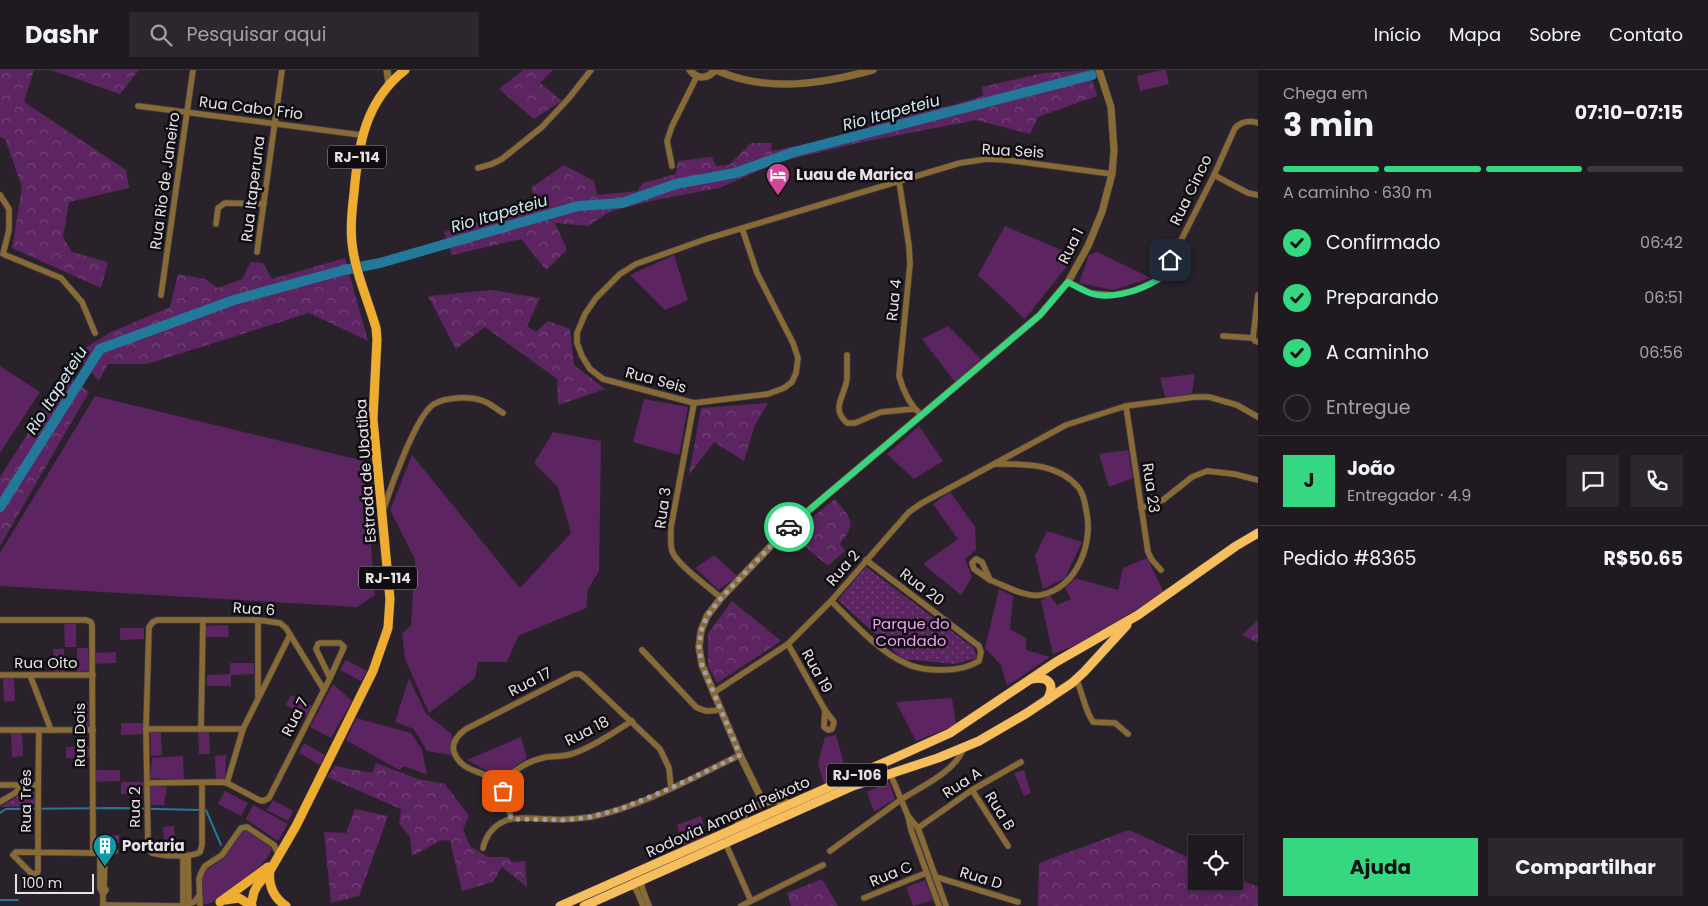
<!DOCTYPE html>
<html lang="pt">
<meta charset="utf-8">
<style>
:root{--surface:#1f1a20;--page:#2c272d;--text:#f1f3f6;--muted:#a1a1a5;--line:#3c383e;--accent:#35d881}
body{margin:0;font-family:Poppins,sans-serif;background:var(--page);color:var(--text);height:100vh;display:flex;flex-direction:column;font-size:19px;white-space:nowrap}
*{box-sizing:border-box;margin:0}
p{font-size:16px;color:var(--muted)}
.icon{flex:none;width:28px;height:28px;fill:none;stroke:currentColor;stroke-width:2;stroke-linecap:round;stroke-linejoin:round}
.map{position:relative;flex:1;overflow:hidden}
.side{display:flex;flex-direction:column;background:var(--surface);width:450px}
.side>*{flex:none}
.controls{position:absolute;left:1188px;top:765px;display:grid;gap:10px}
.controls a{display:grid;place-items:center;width:55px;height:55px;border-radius:0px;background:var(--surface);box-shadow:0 2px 8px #0003,0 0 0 1px var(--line);font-size:25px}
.scale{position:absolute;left:15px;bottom:12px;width:79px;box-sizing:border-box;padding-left:5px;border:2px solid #e6e1e6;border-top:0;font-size:14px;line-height:18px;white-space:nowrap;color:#e6e1e6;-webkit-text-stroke:4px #100d10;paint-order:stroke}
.pin{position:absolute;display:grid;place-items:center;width:42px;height:42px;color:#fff;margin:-21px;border-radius:10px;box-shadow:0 2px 8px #0006}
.courier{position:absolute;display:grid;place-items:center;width:50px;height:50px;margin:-25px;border:4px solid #35d881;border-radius:50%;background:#fff;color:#222;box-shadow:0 1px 6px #0007}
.head em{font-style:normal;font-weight:700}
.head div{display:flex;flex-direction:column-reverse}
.head{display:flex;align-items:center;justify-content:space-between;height:85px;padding:0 25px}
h1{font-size:32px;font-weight:700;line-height:38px}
.bar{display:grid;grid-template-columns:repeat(4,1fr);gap:8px 5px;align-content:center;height:60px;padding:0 25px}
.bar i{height:6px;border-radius:4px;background:var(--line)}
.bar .current{background:var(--accent)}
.bar p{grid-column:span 4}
.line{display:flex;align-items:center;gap:12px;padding:0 25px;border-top:1px solid var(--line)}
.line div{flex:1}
.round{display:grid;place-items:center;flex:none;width:52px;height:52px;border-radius:0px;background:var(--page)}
ol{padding:0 25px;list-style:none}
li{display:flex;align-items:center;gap:15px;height:55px}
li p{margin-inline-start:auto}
li .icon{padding:5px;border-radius:50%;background:var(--accent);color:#111;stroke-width:4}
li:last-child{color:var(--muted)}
li i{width:28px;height:28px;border:2px solid var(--line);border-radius:50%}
.action{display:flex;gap:10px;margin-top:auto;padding:10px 25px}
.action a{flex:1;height:58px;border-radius:0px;background:var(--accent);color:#111;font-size:20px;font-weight:700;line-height:58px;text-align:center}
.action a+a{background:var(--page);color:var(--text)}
header{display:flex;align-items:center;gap:30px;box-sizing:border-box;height:70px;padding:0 25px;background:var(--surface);border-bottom:1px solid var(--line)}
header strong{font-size:24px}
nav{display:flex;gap:28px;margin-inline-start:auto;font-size:18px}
.search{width:350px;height:45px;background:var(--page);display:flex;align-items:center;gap:12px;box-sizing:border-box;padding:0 18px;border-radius:0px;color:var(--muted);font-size:19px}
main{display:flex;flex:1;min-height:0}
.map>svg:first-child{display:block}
</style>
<header>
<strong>Dashr</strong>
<div class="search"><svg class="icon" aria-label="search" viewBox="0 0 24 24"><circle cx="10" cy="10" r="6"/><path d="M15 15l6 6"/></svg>Pesquisar aqui</div>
<nav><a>Início</a><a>Mapa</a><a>Sobre</a><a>Contato</a></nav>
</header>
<main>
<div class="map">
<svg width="1258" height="836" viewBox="0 0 1258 836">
<defs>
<pattern id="forest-crowns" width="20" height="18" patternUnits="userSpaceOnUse" patternTransform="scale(1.25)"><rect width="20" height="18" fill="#5c2561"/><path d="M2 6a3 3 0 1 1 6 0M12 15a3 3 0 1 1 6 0" fill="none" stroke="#734478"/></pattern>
<pattern id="park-dots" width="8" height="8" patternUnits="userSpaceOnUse" patternTransform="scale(1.25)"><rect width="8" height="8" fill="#5c2561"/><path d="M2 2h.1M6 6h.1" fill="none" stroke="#734478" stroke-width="1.8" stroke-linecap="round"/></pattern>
</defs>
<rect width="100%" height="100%" fill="#29222a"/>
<g fill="#5c2561">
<path d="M1161 0H1166L1169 14 1140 21 1137 6Z"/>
<path d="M1005 156 1075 186 1025 249 978 205Z"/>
<path d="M1097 182 1151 208 1113 220 1079 213 1089 185Z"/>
<path d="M674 185 688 230 665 240 630 205Z"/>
<path d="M948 256 981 289 955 312 922 269Z"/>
<path d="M0 296 40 322 0 383Z"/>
<path d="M1195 304 1192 323 1166 330 1160 308Z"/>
<path d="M95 326 364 391 375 525 357 537 0 516V483Z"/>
<path d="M644 329 688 337 679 385 633 372Z"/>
<path d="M919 356 943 391 914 409 887 384Z"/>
<path d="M553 362 601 371 599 501 588 519 586 538 518 566 507 592H478L475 608 429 643 405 589 402 563 411 556 415 489 390 440 412 385 520 518 571 463 558 417 534 393Z"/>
<path d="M1128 380 1133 408 1109 417 1099 384Z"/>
<path d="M950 422 975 457 976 480 965 489 972 507 961 525 923 494 958 469 933 434Z"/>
<path d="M1047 461 1082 472 1065 508 1043 519 1035 486Z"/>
<path d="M714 485 737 506 719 520 695 498Z"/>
<path d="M1147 488 1164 523 1077 575 1053 584 1041 531 1050 525 1057 535 1071 529 1065 518 1075 508 1118 520 1123 498Z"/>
<path d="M999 519 1013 526 1010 559 1026 568V580L1050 587 1007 616 1001 595 985 578Z"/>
<path d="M64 554H76V577H65Z"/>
<path d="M228 555 229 567H205V556Z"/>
<path d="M120 558H144V569L120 570Z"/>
<path d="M77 578H88L89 601 77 602Z"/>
<path d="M53 579H64L65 602H54Z"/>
<path d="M116 582V593L93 594 92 583Z"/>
<path d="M346 590 367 601 361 611 340 600Z"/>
<path d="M230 593H254V604L231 605V616H207V605L230 604Z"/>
<path d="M3 608H14L15 631 4 632Z"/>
<path d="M409 608 426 644 452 664 451 685 427 681 414 659 395 652Z"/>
<path d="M333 614 352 631 331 668 310 657Z"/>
<path d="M291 625 312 636 306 646 286 635Z"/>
<path d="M952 628 956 655 916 671 896 632Z"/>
<path d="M77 632H88L89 656H77Z"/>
<path d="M356 648 411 663 422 680 427 705 404 696 399 700 346 670Z"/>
<path d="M121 653H145V664L121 665Z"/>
<path d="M198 660H209L210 684H199Z"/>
<path d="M150 662H161L162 685 151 686Z"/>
<path d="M11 663H22L23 686 12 687Z"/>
<path d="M836 665 847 705 824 714 818 693 825 667Z"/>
<path d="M521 667 527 688 499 707 467 690Z"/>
<path d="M304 673 325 685 320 695 299 683Z"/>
<path d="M90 676V688H66V677Z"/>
<path d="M226 685 225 709H216L215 686Z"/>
<path d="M183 686 184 710 150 708 152 688Z"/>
<path d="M96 700H120V711L96 712Z"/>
<path d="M1024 700 1031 723 1024 726 1014 703Z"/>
<path d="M121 712H145V723L121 724Z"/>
<path d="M889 712 895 729 874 742 867 722Z"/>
<path d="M150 716 167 717 164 735H151Z"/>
<path d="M225 721 248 733 241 746 218 734Z"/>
<path d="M273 730 293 741 288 751 267 740Z"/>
<path d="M253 735 288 754 278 771 246 749Z"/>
<path d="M701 746 707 767 683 776 677 755Z"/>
<path d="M174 756 175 780H164L163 757Z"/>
<path d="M243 761H247L269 776 272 778C268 796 232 818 218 829L211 833 203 835 202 808 205 801 224 788Z"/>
<path d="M925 810 933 830 913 836 906 817Z"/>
</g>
<g fill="url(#forest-crowns)">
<path d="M0 0H34L24 32 126 100 129 118 69 132 63 167 72 182 108 192 101 218 12 178 22 117 5 69 0 67Z"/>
<path d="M51 0H139L120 24Z"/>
<path d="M523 0H553L540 13 562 31 534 49 499 19Z"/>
<path d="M1089 0 1097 26 1038 47 1030 64 976 50 858 73 779 92 719 118 655 130 609 142 588 156 555 153 567 180 546 200 521 169 452 185 444 162 537 135 531 118 564 95 594 111 597 125 637 121 643 113 676 104 678 91 712 87 716 96 729 95 751 73H772L771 81 826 70 867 59 872 53 953 35 983 26 982 17 1043 3Z"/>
<path d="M345 188 368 271 309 243 147 294H108L99 311 76 284 109 263 170 237 178 204 205 209 218 218 242 209 251 192 263 193 272 209Z"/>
<path d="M492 220 540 228 527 256 536 262 548 251 570 259 574 295 605 319 558 335 557 309 485 257 456 279 428 226Z"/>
<path d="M65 305 89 322 0 476V407Z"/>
<path d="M768 333 755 355 744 391 714 372 689 405 701 338Z"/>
<path d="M835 429C851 450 858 451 840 474L845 481 828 496 791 465Z"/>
<path d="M732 531 781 571 717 613 708 596V563Z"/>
<path d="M1258 550V573L1242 565Z"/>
<path d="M376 693 418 709 445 714 469 746 463 759 470 776 488 787H508L512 792 525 791 527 817 502 797 493 812 462 821 450 771 442 770 412 786 410 767 399 753 401 739 327 707 335 696 372 703Z"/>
<path d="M355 739 388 746 359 826 331 833 324 762 346 763Z"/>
<path d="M1129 760 1196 791V811H1234V807L1258 817V836H1038L1039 793Z"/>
<path d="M822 809 838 836H791L787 823Z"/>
</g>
<g fill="url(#park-dots)">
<path d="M866 497 974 578 977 588 955 594 903 589 838 530Z"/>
<path d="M31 718 35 722V736L0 737Z"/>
<path d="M119 765V773L97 772V766Z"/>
</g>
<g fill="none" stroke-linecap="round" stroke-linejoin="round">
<g stroke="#227999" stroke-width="2">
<path d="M204 740H206L221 775"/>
<path d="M0 743 6 739 119 738 199 740"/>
<path d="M0 830H18"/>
</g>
<path stroke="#227999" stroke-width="10" d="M0 437 100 279 234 230 344 200 380 193 578 136 622 133 676 114 735 103 794 82 1092 5"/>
<defs>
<g id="minor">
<path d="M138 36 361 65"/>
<path d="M672 96 667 71 672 56 697 6"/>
<path d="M478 98 492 94 502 89 542 57 569 28 591 0"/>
<path d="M1214 105 1248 123 1258 125"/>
<path d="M899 111 909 176 910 194 899 306C903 321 909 334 921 345"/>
<path d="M0 125 9 139V160L3 184 61 208 82 232 95 263"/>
<path d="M216 154 218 138 225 133 264 134"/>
<path d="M742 158 757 203 793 273 798 288 796 303 792 312 784 318 768 324 694 333 603 309 590 299 582 286 577 273V263L585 244 596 228 620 204 636 194 706 169 960 93 987 89 1006 90 1112 104"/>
<path d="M257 182 282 0"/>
<path d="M1068 212 1090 223 1113 225 1133 221 1158 210 1166 200 1214 105 1235 58C1242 51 1249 50 1258 53"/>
<path d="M161 225 193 0"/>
<path d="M1223 266 1253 268 1255 271 1258 272"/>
<path d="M1253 268 1258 225"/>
<path d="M847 285C847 293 847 301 847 309 845 326 830 338 847 353H855L881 342 914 339"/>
<path d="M694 333 671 457C671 465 670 474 672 481 677 495 709 517 721 528"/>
<path d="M1126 336 1148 482 1152 490 1161 500"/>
<path d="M1141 438 1163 430 1192 407 1207 401 1234 404 1258 410"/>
<path d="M383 441C390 419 416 345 434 334 446 327 470 326 483 331 490 333 496 339 503 343"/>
<path d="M976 489 982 492 990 510 974 499 972 493Z"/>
<path d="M990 510C1004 515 1025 528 1041 525 1078 517 1094 472 1086 439 1085 432 1083 423 1078 417 1058 393 1024 394 996 394"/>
<path d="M831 531C851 550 879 582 905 593 916 599 930 600 943 600 956 600 968 598 979 591L981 582 979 576 866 490"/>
<path d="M0 550H86L91 552 92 555 93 783"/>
<path d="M258 550V626"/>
<path d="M788 574 825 640"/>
<path d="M642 580 696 637C705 642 711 642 721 639"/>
<path d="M0 605H93"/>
<path d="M30 605 51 660"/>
<path d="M1076 609C1083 623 1084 639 1093 652L1115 653 1128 664"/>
<path d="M713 623 788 574 831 531 909 442 922 433 1066 355 1126 336 1195 327H1209L1237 335 1258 347"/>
<path d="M825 640 834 652 832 659 828 660 824 657Z"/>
<path d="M146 659H243"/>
<path d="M201 659 203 550"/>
<path d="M0 660H93"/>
<path d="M39 660C38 707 38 754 38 801L37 803 32 804 13 785 16 782 93 783 115 781"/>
<path d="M890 703 908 746 911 760 939 836"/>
<path d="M148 713 221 712 227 713 259 730 263 731 269 728 330 608 344 577 340 573H320L318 574 316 579 330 608"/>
<path d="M202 713V775L200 782C191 788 164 786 152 783L149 778 148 773 146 659 149 557 153 552 157 550H258L280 553 286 558 324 620"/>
<path d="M227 713 243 659 290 565"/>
<path d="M0 715H38"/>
<path d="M501 715C511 701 529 690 547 687 557 686 567 687 577 682 596 675 614 662 632 651"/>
<path d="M972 720 1008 776"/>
<path d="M0 732 15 723 23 715"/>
<path d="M908 746 918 758 946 836"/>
<path d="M511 749C509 739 507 724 501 715 489 700 462 705 454 682 451 672 459 664 466 659L574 604H580L585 608 660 679 669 698 671 718"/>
<path d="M918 758 972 720 1021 692"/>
<path d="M725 772 751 831"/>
<path d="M483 778C486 765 494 755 507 750 520 746 536 749 549 749 563 750 577 749 591 747 643 736 692 708 740 685"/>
<path d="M100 781V818L103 824"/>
<path d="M830 781C853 764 876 748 899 731 921 716 953 704 964 678"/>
<path d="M188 786 189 836"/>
<path d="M936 807 1018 832"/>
<path d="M642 810V818L649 836"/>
<path d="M630 815 636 819 643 836"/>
<path d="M864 828 926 803"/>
<path d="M103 835 180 836 194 832 199 826"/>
<path d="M103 836V824L106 820 104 817 105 781"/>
<path d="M183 836V786"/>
<path d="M200 836 199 809 202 801 205 796 222 785 241 758 247 757 274 775 279 786"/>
<path d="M741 836 823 795"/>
</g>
<g id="tertiary">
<path d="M387 0 389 15"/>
<path d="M690 0C697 10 708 9 715 0"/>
<path d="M716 0C766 23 822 14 873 0"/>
<path d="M764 734 740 685 702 595 699 577 701 561 707 546 721 528 788 458 1040 245 1068 212 1088 176 1102 142 1112 104 1114 80 1111 37 1099 0"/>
<path d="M736 758C740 752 743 745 748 741 763 731 775 728 792 734"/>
</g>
<g id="primary">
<path d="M270 799C268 814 273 827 286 836"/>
<path d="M225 830 239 828 252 836"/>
<path d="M220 832 268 797"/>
<path d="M251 835 254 822 257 816 271 799 296 756 373 601 388 558 390 529 373 349 377 269 376 258C368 230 355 202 352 173 350 157 352 139 354 123 358 76 365 31 405 0"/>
</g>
<g id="trunk">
<path d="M1031 609C1049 606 1056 614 1047 630"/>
<path d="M560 836 908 682 950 663 1056 592 1138 545 1236 476 1258 463"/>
<path d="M584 836 853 716 938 688 979 671 1027 643 1072 613 1084 602 1127 555"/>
</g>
</defs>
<use href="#minor" stroke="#433d44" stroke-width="7"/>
<use href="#tertiary" stroke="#433d44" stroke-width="8"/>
<use href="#primary" stroke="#433d44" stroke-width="10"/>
<use href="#trunk" stroke="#433d44" stroke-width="10"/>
<use href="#minor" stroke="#886a36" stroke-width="5.5"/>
<use href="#tertiary" stroke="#886a36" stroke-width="7"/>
<use href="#primary" stroke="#eead31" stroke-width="9"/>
<use href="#trunk" stroke="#f6be5c" stroke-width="9"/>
</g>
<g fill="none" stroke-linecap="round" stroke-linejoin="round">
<path stroke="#a49ea4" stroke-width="5" stroke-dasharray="0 9" d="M503 721 511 749 566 750 590 747 620 739 671 718 740 685 702 595 699 578 701 561 707 546 721 528 789 457"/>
<path stroke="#35d881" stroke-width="6" d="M789 457 1040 245 1068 212C1077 217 1087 223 1097 225 1115 228 1142 220 1157 210 1164 205 1167 197 1170 190"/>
</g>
<defs>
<symbol id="hotel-pin" viewBox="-11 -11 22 30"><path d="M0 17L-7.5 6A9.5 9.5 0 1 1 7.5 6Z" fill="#d1479c" stroke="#100d10"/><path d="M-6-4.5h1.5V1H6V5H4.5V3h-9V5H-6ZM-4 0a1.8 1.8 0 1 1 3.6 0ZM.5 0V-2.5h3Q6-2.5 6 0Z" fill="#fff"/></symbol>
<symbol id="building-pin" viewBox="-11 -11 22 30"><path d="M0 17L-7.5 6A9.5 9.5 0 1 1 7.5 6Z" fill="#0f9aa8" stroke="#100d10"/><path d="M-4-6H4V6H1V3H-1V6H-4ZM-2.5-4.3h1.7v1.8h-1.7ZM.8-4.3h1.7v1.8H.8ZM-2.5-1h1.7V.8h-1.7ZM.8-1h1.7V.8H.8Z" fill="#fff"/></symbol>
</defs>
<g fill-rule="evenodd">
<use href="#hotel-pin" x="764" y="91" width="28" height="38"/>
<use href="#building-pin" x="91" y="762" width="28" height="38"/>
</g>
<g text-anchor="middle" stroke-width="5" stroke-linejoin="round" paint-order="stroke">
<g fill="#100d10" stroke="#a6a1a6" stroke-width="1">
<rect x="328" y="75.5" width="58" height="23" rx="4"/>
<rect x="359" y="496.5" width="58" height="23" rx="4"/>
<rect x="827" y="693.5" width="60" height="23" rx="4"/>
</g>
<g font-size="14" font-weight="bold" fill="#e6e1e6">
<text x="357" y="92">RJ-114</text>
<text x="388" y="513">RJ-114</text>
<text x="857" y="710">RJ-106</text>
</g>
<g font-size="15" fill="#e6e1e6" stroke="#100d10">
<text transform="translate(251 38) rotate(7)" y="5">Rua Cabo Frio</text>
<text transform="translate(1013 81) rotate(3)" y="5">Rua Seis</text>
<text transform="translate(165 111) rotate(-82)" y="5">Rua Rio de Janeiro</text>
<text transform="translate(253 119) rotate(-83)" y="5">Rua Itaperuna</text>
<text transform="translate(1191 120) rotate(-64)" y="5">Rua Cinco</text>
<text transform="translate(1071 176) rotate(-63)" y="5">Rua 1</text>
<text transform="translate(894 230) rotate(-84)" y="5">Rua 4</text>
<text transform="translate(656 310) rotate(15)" y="5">Rua Seis</text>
<text transform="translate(366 401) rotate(-94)" y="5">Estrada de Ubatiba</text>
<text transform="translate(1151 418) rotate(82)" y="5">Rua 23</text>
<text transform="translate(663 438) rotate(-82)" y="5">Rua 3</text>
<text transform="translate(843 498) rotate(-49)" y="5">Rua 2</text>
<text transform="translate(922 517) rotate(37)" y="5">Rua 20</text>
<text transform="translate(254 539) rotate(4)" y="5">Rua 6</text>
<text x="46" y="598">Rua Oito</text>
<text transform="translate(817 601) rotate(61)" y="5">Rua 19</text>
<text transform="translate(530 612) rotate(-27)" y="5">Rua 17</text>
<text transform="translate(295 647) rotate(-63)" y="5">Rua 7</text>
<text transform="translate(587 661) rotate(-27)" y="5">Rua 18</text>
<text transform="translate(80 665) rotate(-90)" y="5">Rua Dois</text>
<text transform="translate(962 713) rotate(-33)" y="5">Rua A</text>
<text transform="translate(26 731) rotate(-90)" y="5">Rua Três</text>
<text transform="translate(135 737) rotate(-90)" y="5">Rua 2</text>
<text transform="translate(1000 741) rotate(58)" y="5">Rua B</text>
<text transform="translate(728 747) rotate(-24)" y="5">Rodovia Amaral Peixoto</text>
<text transform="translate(891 804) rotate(-22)" y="5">Rua C</text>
<text transform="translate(981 808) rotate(17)" y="5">Rua D</text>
</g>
<g font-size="15" font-weight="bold" fill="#e6e1e6" stroke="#100d10" text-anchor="start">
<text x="796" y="110">Luau de Marica</text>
<text x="122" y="781">Portaria</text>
</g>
<g font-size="15" fill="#f1a0f7" stroke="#100d10">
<text x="911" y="559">Parque do<tspan x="911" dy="17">Condado</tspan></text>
</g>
<g font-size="16" font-style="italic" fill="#d0e8f3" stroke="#100d10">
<text transform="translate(891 42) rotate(-15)" y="6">Rio Itapeteiu</text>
<text transform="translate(499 143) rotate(-16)" y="6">Rio Itapeteiu</text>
<text transform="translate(56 320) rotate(-58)" y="6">Rio Itapeteiu</text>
</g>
</g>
</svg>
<div class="controls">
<a><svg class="icon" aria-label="locate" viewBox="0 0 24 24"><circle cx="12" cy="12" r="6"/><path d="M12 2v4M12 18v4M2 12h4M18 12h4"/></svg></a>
</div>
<div class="scale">100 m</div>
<div class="pin" style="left:503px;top:721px;background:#ea580c"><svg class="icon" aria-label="bag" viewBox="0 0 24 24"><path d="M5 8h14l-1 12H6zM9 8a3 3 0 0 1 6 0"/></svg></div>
<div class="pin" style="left:1170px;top:190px;background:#1f2937"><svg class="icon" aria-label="home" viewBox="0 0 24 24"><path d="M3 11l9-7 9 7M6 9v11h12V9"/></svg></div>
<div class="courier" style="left:789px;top:457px"><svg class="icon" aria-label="car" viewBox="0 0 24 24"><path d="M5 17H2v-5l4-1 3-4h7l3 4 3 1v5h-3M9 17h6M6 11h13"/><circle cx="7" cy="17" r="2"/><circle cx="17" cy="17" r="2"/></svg></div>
</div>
<section class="side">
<div class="head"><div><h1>3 min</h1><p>Chega em</p></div><em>07:10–07:15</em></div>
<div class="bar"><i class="current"></i><i class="current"></i><i class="current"></i><i></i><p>A caminho · 630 m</p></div>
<ol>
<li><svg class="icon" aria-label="check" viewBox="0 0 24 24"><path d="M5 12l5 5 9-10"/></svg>Confirmado<p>06:42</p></li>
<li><svg class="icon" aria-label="check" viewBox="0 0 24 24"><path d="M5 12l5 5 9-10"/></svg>Preparando<p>06:51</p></li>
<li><svg class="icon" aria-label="check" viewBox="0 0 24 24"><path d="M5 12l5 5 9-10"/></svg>A caminho<p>06:56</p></li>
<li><i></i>Entregue</li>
</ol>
<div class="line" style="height:90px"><b class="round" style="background:var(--accent);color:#111">J</b><div><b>João</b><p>Entregador · 4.9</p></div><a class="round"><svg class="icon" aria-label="chat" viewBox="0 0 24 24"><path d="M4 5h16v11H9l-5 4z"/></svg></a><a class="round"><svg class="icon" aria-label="phone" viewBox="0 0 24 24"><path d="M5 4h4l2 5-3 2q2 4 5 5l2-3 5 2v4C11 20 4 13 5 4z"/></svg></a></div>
<div class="line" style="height:65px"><div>Pedido #8365</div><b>R$50.65</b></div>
<div class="action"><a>Ajuda</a><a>Compartilhar</a></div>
</section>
</main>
